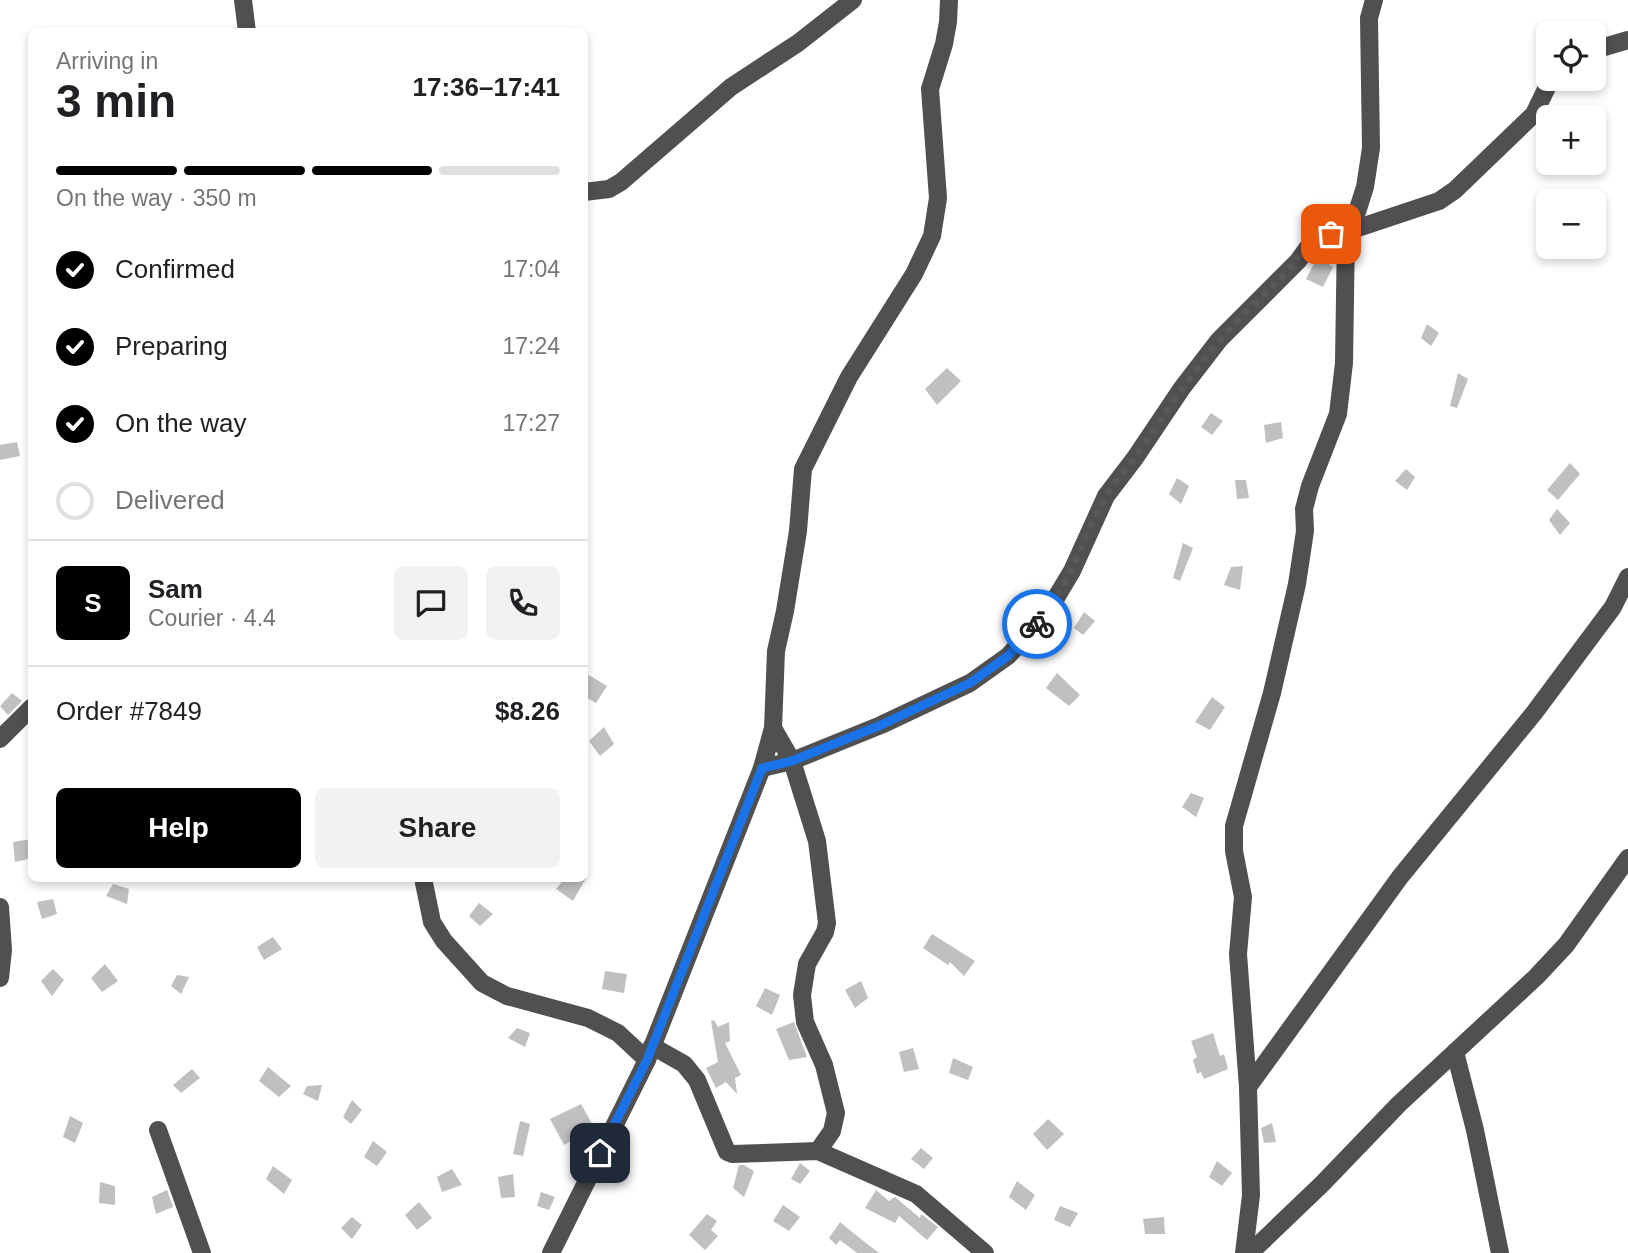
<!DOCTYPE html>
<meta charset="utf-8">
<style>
:root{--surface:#fff;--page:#f2f2f2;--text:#202124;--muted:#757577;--line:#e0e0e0;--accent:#000}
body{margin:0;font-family:Helvetica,sans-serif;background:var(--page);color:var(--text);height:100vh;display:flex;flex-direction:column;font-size:26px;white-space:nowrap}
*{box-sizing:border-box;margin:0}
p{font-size:23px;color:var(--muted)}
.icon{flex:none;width:38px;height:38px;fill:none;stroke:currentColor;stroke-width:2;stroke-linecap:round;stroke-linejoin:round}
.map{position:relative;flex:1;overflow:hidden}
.sheet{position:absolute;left:28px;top:28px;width:560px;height:854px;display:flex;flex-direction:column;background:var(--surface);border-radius:10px;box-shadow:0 4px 10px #0003}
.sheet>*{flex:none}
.controls{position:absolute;left:1536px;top:21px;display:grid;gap:14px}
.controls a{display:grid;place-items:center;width:70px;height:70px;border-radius:10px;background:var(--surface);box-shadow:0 4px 10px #0003;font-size:35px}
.pin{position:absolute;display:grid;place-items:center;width:60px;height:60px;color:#fff;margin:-30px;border-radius:14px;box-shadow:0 4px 10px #0006}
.courier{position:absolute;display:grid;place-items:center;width:70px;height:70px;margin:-35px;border:5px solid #1a73e8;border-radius:50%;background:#fff;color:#222;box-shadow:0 2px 9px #0007}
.overview em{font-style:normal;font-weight:700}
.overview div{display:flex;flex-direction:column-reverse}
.overview{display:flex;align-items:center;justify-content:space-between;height:119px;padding:0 28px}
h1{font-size:46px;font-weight:700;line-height:52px}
.bar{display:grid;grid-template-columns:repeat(4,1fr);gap:10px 7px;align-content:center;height:84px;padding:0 28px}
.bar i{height:9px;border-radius:5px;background:var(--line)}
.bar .current{background:var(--accent)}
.bar p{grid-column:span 4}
.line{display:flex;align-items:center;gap:18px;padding:0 28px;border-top:2px solid var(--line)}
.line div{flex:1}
.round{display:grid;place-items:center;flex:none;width:74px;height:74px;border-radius:10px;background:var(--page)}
ol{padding:0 28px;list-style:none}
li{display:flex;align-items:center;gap:21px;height:77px}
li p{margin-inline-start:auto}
li .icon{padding:7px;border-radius:50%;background:var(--accent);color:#fff;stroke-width:4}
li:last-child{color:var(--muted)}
li i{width:38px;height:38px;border:4px solid var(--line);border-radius:50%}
.primary-button{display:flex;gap:14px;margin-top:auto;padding:14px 28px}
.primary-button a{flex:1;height:80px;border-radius:10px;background:var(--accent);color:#fff;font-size:28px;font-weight:700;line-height:80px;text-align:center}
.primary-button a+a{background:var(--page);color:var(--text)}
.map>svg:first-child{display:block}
</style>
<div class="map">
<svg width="1628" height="1253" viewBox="0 0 1628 1253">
<rect width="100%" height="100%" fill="#fff"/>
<g fill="#c0c0c0">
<path d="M1318 256 1333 267 1323 287 1306 279Z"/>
<path d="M1427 324 1439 333 1431 346 1421 338Z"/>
<path d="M947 368 961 381 937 405 925 389Z"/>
<path d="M1458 373 1468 379 1457 408 1450 406Z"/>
<path d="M1211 413 1223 421 1212 435 1201 427Z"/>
<path d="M1281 422 1283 438 1266 443 1264 425Z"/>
<path d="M17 442 20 456 0 460V445Z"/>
<path d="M1570 463 1580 474 1558 500 1547 490Z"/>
<path d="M1406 469 1415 477 1407 490 1395 481Z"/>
<path d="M1177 478 1189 486 1181 504 1169 494Z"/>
<path d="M1235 480H1246L1249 498 1237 499Z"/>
<path d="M1557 509 1570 523 1560 535 1549 520Z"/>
<path d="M1183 543 1193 548 1180 581 1173 578Z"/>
<path d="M1243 566 1240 590 1224 585 1231 567Z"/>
<path d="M1084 612 1095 621 1083 635 1074 628Z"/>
<path d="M1057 673 1080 695 1069 706 1046 688Z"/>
<path d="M589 675 607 686 596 703 584 696V683Z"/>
<path d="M12 693 22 701 8 715 0 706Z"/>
<path d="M1212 697 1225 707 1210 730 1195 722Z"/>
<path d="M604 727 614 744 600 756 589 741Z"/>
<path d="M1191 793 1204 798 1196 817 1182 807Z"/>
<path d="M32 839V858L15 862 13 842Z"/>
<path d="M565 878H586L573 901 556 889Z"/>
<path d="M113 884 129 889 127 904 106 896Z"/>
<path d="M53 899 57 914 42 919 37 902Z"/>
<path d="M479 903 493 914 480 926 469 916Z"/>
<path d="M932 934 975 961 964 976 950 962 948 965 923 948Z"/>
<path d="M273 937 282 949 264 960 257 947Z"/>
<path d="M105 964 118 981 102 992 91 978Z"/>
<path d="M53 969 64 980 52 996 41 981Z"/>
<path d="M605 971 627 974 624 993 602 989Z"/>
<path d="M177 975 189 977 181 994 171 986Z"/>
<path d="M861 981 868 998 855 1008 845 990Z"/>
<path d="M765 988 780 995 772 1015 756 1006Z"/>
<path d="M714 1020 718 1027 729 1022 730 1041 725 1043 741 1075 735 1078 737 1094 726 1082 716 1088 706 1068 718 1062 711 1021Z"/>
<path d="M794 1022 807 1057 789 1060 776 1029Z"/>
<path d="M517 1028 530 1033 525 1047 508 1038Z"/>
<path d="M1213 1033 1220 1056 1224 1054 1228 1069 1204 1079 1201 1072 1197 1074 1193 1060 1197 1057 1191 1041Z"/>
<path d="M913 1048 919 1069 904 1072 899 1052Z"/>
<path d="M953 1058 973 1067 968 1080 949 1073Z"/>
<path d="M268 1067 291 1086 279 1097 259 1081Z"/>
<path d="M192 1069 200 1078 181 1093 173 1085Z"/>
<path d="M322 1085 318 1101 303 1094 307 1086Z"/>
<path d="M352 1100 362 1110 351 1124 343 1117Z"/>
<path d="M581 1104 594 1127 564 1145 550 1119Z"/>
<path d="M70 1116 83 1123 75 1143 63 1137Z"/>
<path d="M1048 1119 1064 1134 1047 1150 1033 1134Z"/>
<path d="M520 1121 530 1124 523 1156 513 1154Z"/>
<path d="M1272 1123 1276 1142 1264 1143 1261 1128Z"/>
<path d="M373 1141 387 1152 377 1166 364 1157Z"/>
<path d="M921 1148 933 1158 924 1169 911 1159Z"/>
<path d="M1217 1161 1232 1173 1222 1186 1209 1177Z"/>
<path d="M800 1163 810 1171 800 1184 791 1179Z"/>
<path d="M739 1165H744L754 1171 744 1197 733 1188Z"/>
<path d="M273 1166 292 1180 284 1194 266 1179Z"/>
<path d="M452 1169 462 1185 442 1192 437 1177Z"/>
<path d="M513 1174 515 1197 501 1198 498 1177Z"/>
<path d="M1017 1181 1035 1195 1026 1210 1009 1197Z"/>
<path d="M100 1182 115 1186V1205L99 1203Z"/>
<path d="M167 1190 173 1207 156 1214 152 1197Z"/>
<path d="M876 1190 889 1201 895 1197 920 1218 921 1214 938 1227 927 1240 899 1216 895 1223 865 1208Z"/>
<path d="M541 1192 555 1197 549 1210 537 1206Z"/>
<path d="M419 1202 432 1218 417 1230 405 1215Z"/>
<path d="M783 1205 800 1217 789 1231 773 1221Z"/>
<path d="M1060 1206 1078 1213 1070 1227 1054 1220Z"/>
<path d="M707 1214 717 1221 711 1230 718 1236 705 1250 689 1235Z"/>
<path d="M352 1217 362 1225 352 1239 341 1228Z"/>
<path d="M1164 1217 1165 1234H1145L1143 1219Z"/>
<path d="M840 1222 857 1236 879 1253H857L840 1240 836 1245 829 1238Z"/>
</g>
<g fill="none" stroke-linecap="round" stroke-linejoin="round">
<g stroke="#505050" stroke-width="18">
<path d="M243 0 247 32"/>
<path d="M1594 50 1628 40"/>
<path d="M584 192 609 189 621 182 731 87 798 43 853 0"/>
<path d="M773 728 792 761 817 841 827 923 825 932 807 964 802 995 805 1022 824 1065 836 1113 832 1131 818 1151"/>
<path d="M0 739 32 707"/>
<path d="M762 768 792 761 881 725 970 683 1008 656 1045 616 1072 571 1106 496 1135 458 1182 388 1219 340 1298 261 1311 243 1320 237 1346 232 1439 201 1455 190 1534 114 1551 79"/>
<path d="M423 878 432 922 444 941 482 983 507 996 588 1018 618 1033 647 1060"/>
<path d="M0 907 3 950 0 978"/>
<path d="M652 1046 684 1064 697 1080 727 1152 732 1154 818 1151 916 1194 985 1253"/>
<path d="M1455 1052 1475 1130 1500 1253"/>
<path d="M1248 1087 1400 877 1534 713 1613 607 1628 577"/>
<path d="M158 1130 202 1253"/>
<path d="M551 1253 647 1060 762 768 773 728 776 651 785 611 798 531 803 469 849 377 914 274 932 236 938 198 930 89 944 44 948 22 949 0"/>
<path d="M1244 1253 1251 1195 1248 1087 1238 954 1243 897 1234 851V826L1272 693 1297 584 1305 531 1304 509 1310 486 1338 414 1344 363 1346 232 1357 212 1365 187 1371 148 1369 18 1374 0"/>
<path d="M1250 1253 1322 1184 1399 1104 1536 977 1566 945 1628 858"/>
</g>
</g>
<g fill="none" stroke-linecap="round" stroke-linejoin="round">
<path stroke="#595959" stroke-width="7" stroke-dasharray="0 12.6" d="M1037 624C1070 588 1081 539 1105 498 1113 482 1127 470 1137 455 1163 417 1188 379 1217 343 1238 319 1262 297 1284 275 1299 259 1309 239 1331 234"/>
<path stroke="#1a73e8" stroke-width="9" d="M600 1153 647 1060 762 768 792 761 881 725 970 683 1008 656 1037 624"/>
</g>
</svg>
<div class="controls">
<a><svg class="icon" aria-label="locate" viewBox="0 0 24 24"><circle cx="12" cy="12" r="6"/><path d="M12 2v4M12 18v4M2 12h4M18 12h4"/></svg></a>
<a>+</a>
<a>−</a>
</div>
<div class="pin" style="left:1331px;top:234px;background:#ea580c"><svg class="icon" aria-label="bag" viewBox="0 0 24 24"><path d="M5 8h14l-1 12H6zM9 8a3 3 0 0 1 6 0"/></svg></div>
<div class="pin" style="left:600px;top:1153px;background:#1f2937"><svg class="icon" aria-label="home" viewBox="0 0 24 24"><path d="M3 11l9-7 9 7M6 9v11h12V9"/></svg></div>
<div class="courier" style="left:1037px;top:624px"><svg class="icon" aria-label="bike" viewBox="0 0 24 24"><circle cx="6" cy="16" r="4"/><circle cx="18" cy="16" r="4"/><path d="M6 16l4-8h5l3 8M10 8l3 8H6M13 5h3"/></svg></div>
<section class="sheet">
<div class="overview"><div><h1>3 min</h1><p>Arriving in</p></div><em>17:36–17:41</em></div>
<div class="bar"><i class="current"></i><i class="current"></i><i class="current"></i><i></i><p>On the way · 350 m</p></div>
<ol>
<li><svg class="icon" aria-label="check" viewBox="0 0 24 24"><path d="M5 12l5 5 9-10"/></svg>Confirmed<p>17:04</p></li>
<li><svg class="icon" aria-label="check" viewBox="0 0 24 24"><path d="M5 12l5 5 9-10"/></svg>Preparing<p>17:24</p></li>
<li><svg class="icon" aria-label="check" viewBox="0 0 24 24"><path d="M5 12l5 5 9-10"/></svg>On the way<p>17:27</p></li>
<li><i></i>Delivered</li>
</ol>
<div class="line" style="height:126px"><b class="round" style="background:var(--accent);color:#fff">S</b><div><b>Sam</b><p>Courier · 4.4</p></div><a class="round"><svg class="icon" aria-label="chat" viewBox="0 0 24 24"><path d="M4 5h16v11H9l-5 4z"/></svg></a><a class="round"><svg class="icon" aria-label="phone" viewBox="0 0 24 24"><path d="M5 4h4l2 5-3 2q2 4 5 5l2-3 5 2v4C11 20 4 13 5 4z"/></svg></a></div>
<div class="line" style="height:91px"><div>Order #7849</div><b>$8.26</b></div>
<div class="primary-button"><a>Help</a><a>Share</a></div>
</section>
</div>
